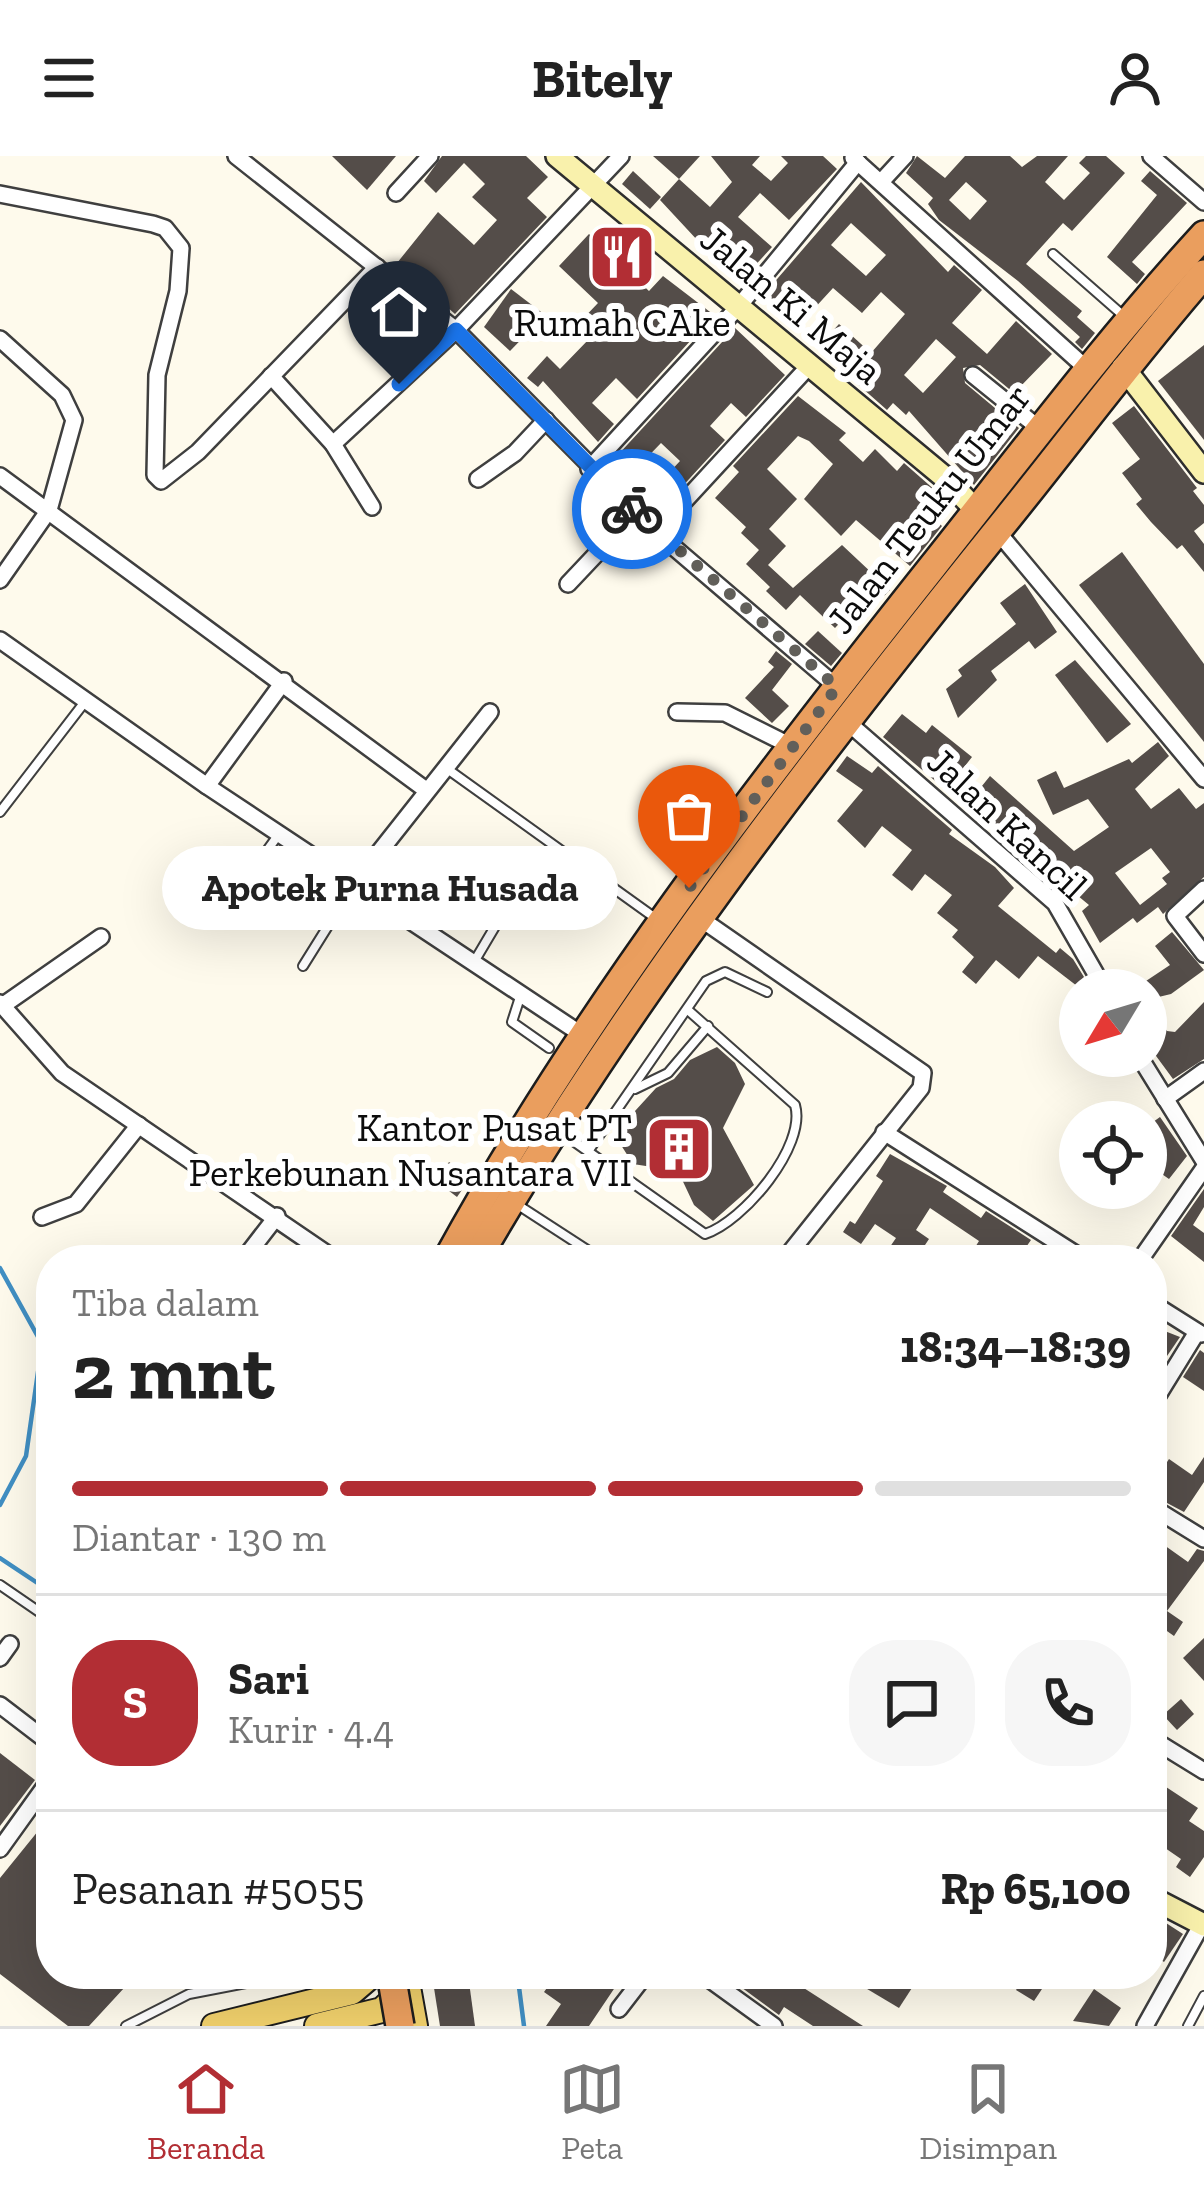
<!DOCTYPE html>
<html lang="id">
<meta charset="utf-8">
<style>
:root{--surface:#fff;--page:#f6f6f6;--text:#222;--muted:#767676;--line:#e0e0e0;--accent:#b22e34}
body{margin:0;font-family:"Zilla Slab",serif;background:var(--page);color:var(--text);height:100vh;display:flex;flex-direction:column;font-size:45px;white-space:nowrap}
*{box-sizing:border-box;margin:0}
p{font-size:39px;color:var(--muted)}
.icon{flex:none;width:66px;height:66px;fill:none;stroke:currentColor;stroke-width:2;stroke-linecap:round;stroke-linejoin:round}
.map{position:relative;flex:1;overflow:hidden}
.drawer{position:absolute;left:36px;top:1089px;width:1131px;height:744px;display:flex;flex-direction:column;background:var(--surface);border-radius:48px;box-shadow:0 12px 48px #0002}
.drawer>*{flex:none}
.needle{width:78px;rotate:232deg}
.buttons{position:absolute;left:1059px;top:813px;display:grid;gap:24px}
.buttons a{display:grid;place-items:center;width:108px;height:108px;border-radius:50%;background:var(--surface);box-shadow:0 12px 48px #0002;font-size:60px}
.pin{position:absolute;display:grid;place-items:center;width:102px;height:102px;color:#fff;margin:-123px -51px;border-radius:50% 50% 50% 0;rotate:-45deg;box-shadow:0 0 12px #0007}
.pin .icon{rotate:45deg}
.courier{position:absolute;display:grid;place-items:center;width:120px;height:120px;margin:-60px;border:9px solid #1a73e8;border-radius:50%;background:#fff;color:#222;box-shadow:0 3px 15px #0007}
.bubble{position:absolute;height:84px;border-radius:42px;background:var(--surface);box-shadow:0 12px 48px #0002;font-size:39px;font-weight:800;line-height:84px;text-align:center}
.head em{font-style:normal;font-weight:800}
.head div{display:flex;flex-direction:column-reverse}
.head{display:flex;align-items:center;justify-content:space-between;height:204px;padding:0 36px}
h1{font-size:78px;font-weight:800;line-height:90px}
.bar{display:grid;grid-template-columns:repeat(4,1fr);gap:18px 12px;align-content:center;height:144px;padding:0 36px}
.bar i{height:15px;border-radius:9px;background:var(--line)}
.bar .on{background:var(--accent)}
.bar p{grid-column:span 4}
.line{display:flex;align-items:center;gap:30px;padding:0 36px;border-top:3px solid var(--line)}
.line div{flex:1}
.round{display:grid;place-items:center;flex:none;width:126px;height:126px;border-radius:48px;background:var(--page)}
header{display:flex;justify-content:space-between;align-items:center;height:156px;padding:0 36px;background:var(--surface);font-size:54px;font-weight:800}
.tab-bar{display:flex;justify-content:space-around;align-items:center;height:168px;border-top:3px solid var(--line);background:var(--surface);font-size:33px;color:var(--muted)}
.tab-bar a{display:grid;justify-items:center;gap:6px}
.tab-bar .on{color:var(--accent)}
.map>svg:first-child{display:block}
</style>
<header><svg class="icon" aria-label="menu" viewBox="0 0 24 24"><path d="M4 6h16M4 12h16M4 18h16"/></svg>Bitely<svg class="icon" aria-label="person" viewBox="0 0 24 24"><circle cx="12" cy="8" r="4"/><path d="M4 21q1-7 8-7t8 7"/></svg></header>
<div class="map">
<svg width="1204" height="1870" viewBox="0 0 1204 1870">
<rect width="100%" height="100%" fill="#fefaec"/>
<g fill="none" stroke-linecap="round" stroke-linejoin="round">
<g stroke="#418fc3" stroke-width="4.5">
<path d="M0 1112 42 1188 26 1300 0 1349"/>
<path d="M0 1402 51 1436"/>
<path d="M524 1870 519 1831 529 1818"/>
</g>
</g>
<g fill="#544d49" fill-rule="evenodd">
<path d="M332 0H396L367 34Z"/>
<path d="M442 0H526L548 21 527 42 547 61 455 158 397 107 438 56 474 89 497 64 472 41 485 28 464 7 436 37 424 25Z"/>
<path d="M653 0H700L679 23Z"/>
<path d="M711 0H760L752 9 771 25 788 7 781 0H823L837 13 789 64 760 37 738 61 772 91 738 128 660 44 679 23 710 51 732 26Z"/>
<path d="M917 0 945 22 965 0H1010L1022 11 1037 0H1068L1045 26 1064 44 1090 17 1079 7 1086 0H1106L1125 17 1072 75 1063 67 1026 108 1082 155 1077 161 1095 177 1082 193 1075 186 1080 181 1018 125 939 64 928 48 933 42 906 17ZM966 26 987 45 970 64 949 44Z"/>
<path d="M633 15 661 41 650 53 622 28Z"/>
<path d="M1150 15 1187 47 1132 106 1145 118 1137 128 1107 101 1157 39 1141 25Z"/>
<path d="M861 26 948 116 954 109 982 134 952 167 987 198 1016 165 1052 198 1014 237 980 209 963 212 965 227 1019 272 974 329 909 255 906 259 893 247 887 254 811 187 823 173 829 179 839 168 871 197 905 158 881 136 862 157 833 132 800 168 765 137ZM851 67 886 99 866 120 831 89ZM936 183 956 201 923 237 904 219Z"/>
<path d="M589 78 649 135 663 120 714 159 637 243 616 222 592 247 614 268 598 286 543 225 538 231 527 222 547 200 560 213 590 182 577 169 598 147 559 110Z"/>
<path d="M511 133 545 159 510 195 484 171Z"/>
<path d="M735 172 785 219 746 261 731 247 710 270 725 284 667 347 653 334 680 305 661 287 633 316 616 301Z"/>
<path d="M1204 189V284L1158 225Z"/>
<path d="M798 240 846 277 839 284 863 306 875 293 897 315 904 307 936 335 921 350 942 370 910 410 856 364 841 380 804 343 833 308 809 285 798 280 767 313 797 343 769 373 786 390 768 409 793 432 842 389 890 434 880 444 870 435 835 472 800 439 786 454 766 435 770 431 746 408 759 394 741 377 746 371 715 342 739 316 733 310Z"/>
<path d="M1134 250 1197 332 1193 335 1204 349V367L1194 375 1204 388V416L1182 389 1177 393 1151 366 1136 348 1142 343 1122 317 1140 303 1112 267Z"/>
<path d="M1122 396 1204 508V586L1079 429Z"/>
<path d="M1025 428 1057 476 1035 493 1029 485 991 515 997 524 958 562 946 533 962 520 958 514 1016 468 1000 447Z"/>
<path d="M818 475 842 497 831 510 805 488Z"/>
<path d="M776 495 792 508 772 534 789 550 772 567 745 542 774 511 768 506Z"/>
<path d="M1075 504 1131 568 1107 587 1055 519Z"/>
<path d="M902 558 926 577 932 569 972 601 946 634 883 581Z"/>
<path d="M1158 586 1169 600 1135 633 1151 653 1179 632 1196 653 1204 647V721L1163 758 1158 751 1137 767 1133 762 1100 787 1082 755 1089 749 1049 716 1046 721 1031 709 1035 703 969 646 990 620 1074 695 1109 671 1088 643 1053 659 1037 624 1056 615 1064 632 1129 603 1132 607ZM1151 692 1170 716 1162 722 1167 728 1140 749 1115 717Z"/>
<path d="M847 600 872 617 878 610 952 674 949 678 995 711 1014 732 998 750 1056 797 1060 792 1073 803 1084 821 1077 830 1038 800 1019 823 996 804 976 828 962 816 974 801 952 781 958 774 937 757 952 739 925 718 912 735 892 719 912 694 882 670 865 692 837 665 863 634 836 615Z"/>
<path d="M1172 776 1204 814 1171 838 1146 844V825L1170 809 1155 790Z"/>
<path d="M1204 846V903L1173 923 1148 889 1152 886 1146 877V848L1167 875 1175 876Z"/>
<path d="M717 891 735 907 745 928 723 972 754 1029 713 1065 694 1049 678 1015 633 1008 614 978 656 932 674 923 690 904Z"/>
<path d="M1160 961 1187 1000 1169 1023 1156 1014 1163 1005 1146 983V971Z"/>
<path d="M890 998 947 1030 943 1036 981 1062 986 1055 1031 1084 1017 1104H967L979 1085 930 1052 916 1074 929 1083 915 1104H881L896 1082 875 1068 861 1088 843 1076 850 1065 855 1068 883 1025 876 1020Z"/>
<path d="M449 1006 471 1021 457 1041 436 1025Z"/>
<path d="M1204 1033V1051L1193 1069 1204 1077V1106L1171 1080Z"/>
<path d="M1152 1170 1180 1181 1152 1222Z"/>
<path d="M1200 1194 1204 1197V1235L1183 1221Z"/>
<path d="M1204 1301V1326L1184 1356 1152 1339V1329L1169 1303 1192 1319Z"/>
<path d="M1164 1389 1188 1406 1197 1393 1204 1395V1405L1167 1455 1183 1466 1174 1480 1157 1468 1166 1454 1152 1445V1407Z"/>
<path d="M1204 1482V1525L1183 1502Z"/>
<path d="M1181 1543 1194 1558 1177 1574 1163 1559Z"/>
<path d="M0 1597 35 1624 0 1670Z"/>
<path d="M1163 1629 1198 1652 1189 1665 1204 1675V1701L1190 1721 1176 1711 1181 1703 1152 1683V1644Z"/>
<path d="M51 1659V1818H137L89 1870H68L0 1818V1722Z"/>
<path d="M1166 1767 1183 1778 1164 1806 1152 1798V1787Z"/>
<path d="M557 1818H579L595 1829 603 1818H624L589 1870H546L561 1848 544 1836Z"/>
<path d="M739 1818H782L863 1870H813L784 1851 779 1859 734 1826Z"/>
<path d="M842 1818H921L899 1852Z"/>
<path d="M1027 1818H1052L1034 1845 1016 1834Z"/>
<path d="M469 1826 475 1870H440L434 1832Z"/>
<path d="M1094 1833 1121 1852 1109 1870 1073 1865Z"/>
</g>
<g fill="none" stroke-linecap="round" stroke-linejoin="round">
<defs>
<g id="lane">
<path d="M1053 98 1126 162"/>
<path d="M446 612 658 764"/>
<path d="M0 656 84 547"/>
<path d="M214 768 279 678"/>
<path d="M474 806 516 735"/>
<path d="M303 810 353 730"/>
<path d="M521 838 512 866 549 892"/>
<path d="M635 933 668 917 708 870"/>
<path d="M574 951 605 972"/>
<path d="M562 977 705 1078C743 1066 807 990 795 949L689 855"/>
<path d="M589 994 706 825 725 816 767 836"/>
<path d="M518 1049 592 1097"/>
<path d="M0 1429 51 1464"/>
<path d="M413 1823 447 1818"/>
<path d="M126 1870 189 1838 294 1818"/>
<path d="M1188 1870 1204 1840"/>
</g>
<g id="street">
<path d="M236 0 456 174 656 376 837 531"/>
<path d="M1151 0 1204 46"/>
<path d="M853 2 1086 212"/>
<path d="M881 26 905 0"/>
<path d="M396 37 430 0"/>
<path d="M0 38 153 68 165 72 181 92 178 135 157 219 155 319 161 325 198 296 377 111"/>
<path d="M0 183 62 239 74 264 49 354 0 424"/>
<path d="M973 219 1040 273"/>
<path d="M271 220 333 288 372 351"/>
<path d="M333 288 456 174 621 0"/>
<path d="M589 313 739 150 858 6"/>
<path d="M0 320 426 634"/>
<path d="M478 323 515 297 546 264"/>
<path d="M997 375 1204 623"/>
<path d="M656 376 810 209"/>
<path d="M568 428 635 357"/>
<path d="M0 484 207 630 587 882"/>
<path d="M677 556 725 557 791 590"/>
<path d="M845 564 1055 747 1105 834"/>
<path d="M207 630 284 525"/>
<path d="M354 728 490 556"/>
<path d="M1204 733 1175 760 1204 798"/>
<path d="M701 763 923 917 921 932 784 1104"/>
<path d="M0 847 62 917 336 1104"/>
<path d="M2 850 101 781"/>
<path d="M1139 900 1204 1005"/>
<path d="M1165 943 1204 915"/>
<path d="M884 976 1085 1104"/>
<path d="M42 1061 76 1048 139 969"/>
<path d="M243 1104 277 1060"/>
<path d="M1140 1104 1204 1012"/>
<path d="M1152 1147 1201 1178"/>
<path d="M1152 1249 1197 1176"/>
<path d="M1152 1351 1204 1383"/>
<path d="M0 1502 10 1488"/>
<path d="M0 1549 51 1588"/>
<path d="M1152 1583 1204 1615"/>
<path d="M0 1693 51 1622"/>
<path d="M702 1818 774 1870"/>
<path d="M619 1853 646 1818"/>
<path d="M1145 1870 1202 1768"/>
</g>
<g id="secondary">
<path d="M557 0 943 320 977 355"/>
<path d="M1123 211 1204 316"/>
<path d="M1152 1742 1204 1769"/>
</g>
<g id="primary">
<path d="M406 1820 415 1870"/>
<path d="M214 1870 352 1836 373 1818"/>
<path d="M317 1870 382 1854 407 1830"/>
</g>
<g id="highway">
<path d="M447 1104C581 859 760 628 933 410 1022 298 1107 185 1204 79"/>
<path d="M476 1104C624 848 808 610 993 380 1064 293 1130 203 1204 118"/>
</g>
</defs>
<use href="#lane" stroke="#3f3f3f" stroke-width="12"/>
<use href="#street" stroke="#3f3f3f" stroke-width="20"/>
<use href="#secondary" stroke="#2e2e2e" stroke-width="26"/>
<use href="#primary" stroke="#1d1d1d" stroke-width="28"/>
<use href="#highway" stroke="#1d1d1d" stroke-width="32"/>
<use href="#lane" stroke="#fff" stroke-width="8"/>
<use href="#street" stroke="#fff" stroke-width="15"/>
<use href="#secondary" stroke="#f9f1ac" stroke-width="21"/>
<use href="#primary" stroke="#efcf6b" stroke-width="24"/>
<use href="#highway" stroke="#ea9e5e" stroke-width="27"/>
<defs>
<path id="highway-bridge" d="M391 1818 400 1870"/>
</defs>
<use href="#highway-bridge" stroke="#1d1d1d" stroke-width="32" stroke-linecap="butt"/>
<use href="#highway-bridge" stroke="#ea9e5e" stroke-width="27"/>
</g>
<g fill="none" stroke-linecap="round" stroke-linejoin="round">
<path stroke="#615f5a" stroke-width="12" stroke-dasharray="0 21.6" d="M632 353 837 531 689 732"/>
<path stroke="#1a73e8" stroke-width="15" d="M399 228 456 174 632 353"/>
</g>
<defs>
<symbol id="restaurant-square" viewBox="-11 -11 22 22"><rect x="-9" y="-9" width="18" height="18" rx="4" fill="#b22e34" stroke="#fff"/><path d="M-5-6h1v4h1v-4h1v4h1v-4h1v5L-1.5 .5V6h-2V.5L-5-1ZM5-6V6H3V1.5H1.5Q1.5-4 5-6Z" fill="#fff"/></symbol>
<symbol id="building-square" viewBox="-11 -11 22 22"><rect x="-9" y="-9" width="18" height="18" rx="4" fill="#b22e34" stroke="#fff"/><path d="M-4-6H4V6H1V3H-1V6H-4ZM-2.5-4.3h1.7v1.8h-1.7ZM.8-4.3h1.7v1.8H.8ZM-2.5-1h1.7V.8h-1.7ZM.8-1h1.7V.8H.8Z" fill="#fff"/></symbol>
</defs>
<g fill-rule="evenodd">
<use href="#restaurant-square" x="584" y="63" width="76" height="76"/>
<use href="#building-square" x="641" y="955" width="76" height="76"/>
</g>
<g text-anchor="middle" stroke-width="12" stroke-linejoin="round" paint-order="stroke">
<g font-size="39" fill="#0c0c0c" stroke="#fff">
<text transform="translate(792 148) rotate(40)" y="14">Jalan Ki Maja</text>
<text transform="translate(928 352) rotate(-52)" y="14">Jalan Teuku Umar</text>
<text transform="translate(1008 667) rotate(43)" y="14">Jalan Kancil</text>
</g>
<g font-size="39" fill="#0c0c0c" stroke="#fff">
<text x="622" y="180">Rumah CAke</text>
<text x="632" y="985" text-anchor="end">Kantor Pusat PT<tspan x="632" dy="45">Perkebunan Nusantara VII</tspan></text>
</g>
</g>
</svg>
<div class="buttons">
<a><svg class="needle" viewBox="-14 -14 28 28"><path d="M0-13l5 13h-10z" fill="#e53935"/><path d="M0 13l5-13h-10z" fill="#767676"/></svg></a>
<a><svg class="icon" aria-label="locate" viewBox="0 0 24 24"><circle cx="12" cy="12" r="6"/><path d="M12 2v4M12 18v4M2 12h4M18 12h4"/></svg></a>
</div>
<div class="pin" style="left:689px;top:732px;background:#ea580c"><svg class="icon" aria-label="bag" viewBox="0 0 24 24"><path d="M5 8h14l-1 12H6zM9 8a3 3 0 0 1 6 0"/></svg></div>
<div class="pin" style="left:399px;top:228px;background:#1f2937"><svg class="icon" aria-label="home" viewBox="0 0 24 24"><path d="M3 11l9-7 9 7M6 9v11h12V9"/></svg></div>
<div class="courier" style="left:632px;top:353px"><svg class="icon" aria-label="bike" viewBox="0 0 24 24"><circle cx="6" cy="16" r="4"/><circle cx="18" cy="16" r="4"/><path d="M6 16l4-8h5l3 8M10 8l3 8H6M13 5h3"/></svg></div>
<div class="bubble" style="left:162px;top:690px;width:456px">Apotek Purna Husada</div>
<section class="drawer">
<div class="head"><div><h1>2 mnt</h1><p>Tiba dalam</p></div><em>18:34–18:39</em></div>
<div class="bar"><i class="on"></i><i class="on"></i><i class="on"></i><i></i><p>Diantar · 130 m</p></div>
<div class="line" style="height:216px"><b class="round" style="background:var(--accent);color:#fff">S</b><div><b>Sari</b><p>Kurir · 4.4</p></div><a class="round"><svg class="icon" aria-label="chat" viewBox="0 0 24 24"><path d="M4 5h16v11H9l-5 4z"/></svg></a><a class="round"><svg class="icon" aria-label="phone" viewBox="0 0 24 24"><path d="M5 4h4l2 5-3 2q2 4 5 5l2-3 5 2v4C11 20 4 13 5 4z"/></svg></a></div>
<div class="line" style="height:156px"><div>Pesanan #5055</div><b>Rp 65,100</b></div>
</section>
</div>
<nav class="tab-bar">
<a class="on"><svg class="icon" aria-label="home" viewBox="0 0 24 24"><path d="M3 11l9-7 9 7M6 9v11h12V9"/></svg>Beranda</a>
<a><svg class="icon" aria-label="map" viewBox="0 0 24 24"><path d="M3 6l6-2 6 2 6-2v14l-6 2-6-2-6 2zM9 4v14M15 6v14"/></svg>Peta</a>
<a><svg class="icon" aria-label="saved" viewBox="0 0 24 24"><path d="M7 4h10v16l-5-4-5 4z"/></svg>Disimpan</a>
</nav>
